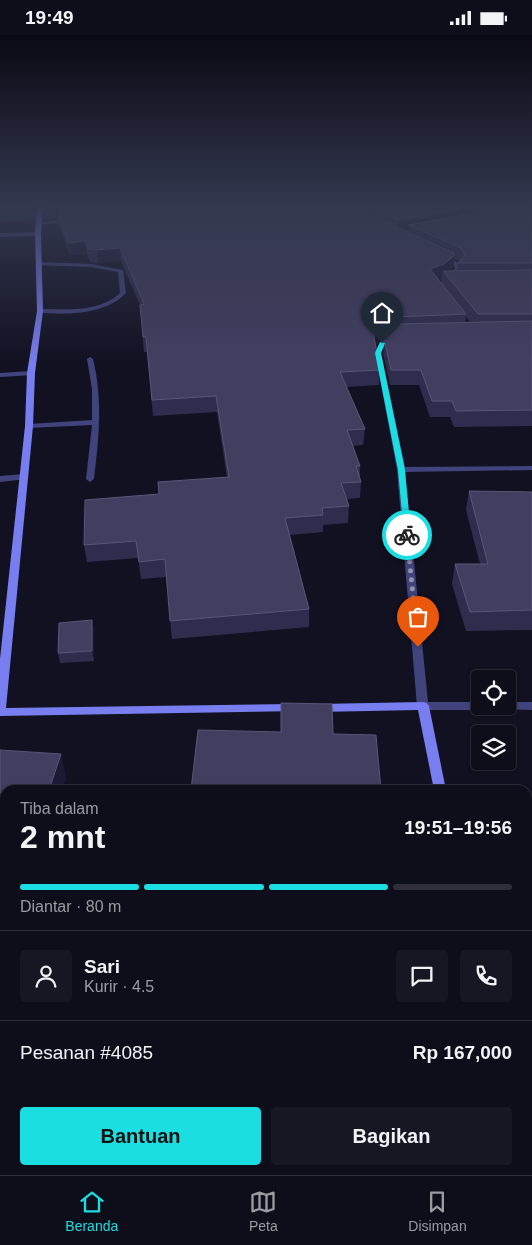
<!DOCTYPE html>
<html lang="id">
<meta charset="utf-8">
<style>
:root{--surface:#0e0d1a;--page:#171623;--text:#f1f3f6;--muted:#9b9ca2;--line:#2e2d39;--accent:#1adee2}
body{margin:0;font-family:Arial,sans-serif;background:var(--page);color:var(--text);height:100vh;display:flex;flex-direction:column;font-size:19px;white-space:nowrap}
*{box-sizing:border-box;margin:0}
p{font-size:16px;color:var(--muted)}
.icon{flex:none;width:28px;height:28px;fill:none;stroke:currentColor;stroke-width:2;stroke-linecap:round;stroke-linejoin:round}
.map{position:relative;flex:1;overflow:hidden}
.details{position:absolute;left:0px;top:750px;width:532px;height:390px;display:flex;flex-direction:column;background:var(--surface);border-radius:15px 15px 0 0;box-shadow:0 1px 4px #0004,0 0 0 1px var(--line)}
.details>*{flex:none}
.tools{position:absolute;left:471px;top:635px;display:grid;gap:10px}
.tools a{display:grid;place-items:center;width:45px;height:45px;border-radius:5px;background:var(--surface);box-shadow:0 1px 4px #0004,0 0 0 1px var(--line);font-size:25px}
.pin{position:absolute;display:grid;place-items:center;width:42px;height:42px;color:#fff;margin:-51px -21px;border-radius:50% 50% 50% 0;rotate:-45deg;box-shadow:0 0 5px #0007}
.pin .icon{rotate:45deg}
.courier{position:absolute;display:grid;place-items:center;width:50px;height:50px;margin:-25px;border:4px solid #1adee2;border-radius:50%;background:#fff;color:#222;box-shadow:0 1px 6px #0007}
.overview em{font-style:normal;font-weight:600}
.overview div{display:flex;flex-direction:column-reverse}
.overview{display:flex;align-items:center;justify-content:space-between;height:85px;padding:0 20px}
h1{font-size:32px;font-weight:600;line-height:38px}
.bar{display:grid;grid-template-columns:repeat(4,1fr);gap:8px 5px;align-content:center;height:60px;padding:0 20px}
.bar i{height:6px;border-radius:4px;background:var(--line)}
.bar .active{background:var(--accent)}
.bar p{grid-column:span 4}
.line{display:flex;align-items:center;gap:12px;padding:0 20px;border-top:1px solid var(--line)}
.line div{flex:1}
.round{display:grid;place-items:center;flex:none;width:52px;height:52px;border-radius:5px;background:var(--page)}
.cta{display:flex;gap:10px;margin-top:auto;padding:10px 20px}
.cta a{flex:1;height:58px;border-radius:5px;background:var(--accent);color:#111;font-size:20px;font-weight:600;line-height:58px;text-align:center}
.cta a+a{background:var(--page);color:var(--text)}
.status{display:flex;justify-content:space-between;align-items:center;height:35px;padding:0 25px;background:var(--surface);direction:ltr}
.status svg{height:14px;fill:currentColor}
.menu{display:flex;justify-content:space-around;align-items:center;height:70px;border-top:1px solid var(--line);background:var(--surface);font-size:14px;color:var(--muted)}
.menu a{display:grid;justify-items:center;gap:2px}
.menu .active{color:var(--accent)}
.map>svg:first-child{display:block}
</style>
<div class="status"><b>19:49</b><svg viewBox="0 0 49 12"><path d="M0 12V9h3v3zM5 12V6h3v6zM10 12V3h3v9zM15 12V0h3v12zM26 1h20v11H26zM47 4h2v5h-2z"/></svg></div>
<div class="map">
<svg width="532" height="1140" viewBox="0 0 532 1140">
<rect width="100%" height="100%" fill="#121122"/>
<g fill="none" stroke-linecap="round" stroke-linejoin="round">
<path fill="#162c47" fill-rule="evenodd" d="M0 170H130L125 177 113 180 0 187Z"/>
<g fill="#41437c" fill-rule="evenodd">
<path d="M0 198 38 197 41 199 38 201 0 202Z"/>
<path d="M39 227 91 229 123 235 126 258C107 279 65 281 38 277V275L40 274C67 274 99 278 120 258L118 237 91 232 37 230V228Z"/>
<path d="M90 322 93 324C103 365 99 403 94 444L90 447 86 444 92 390 29 393 25 391 29 389 92 385V354L87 324Z"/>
<path d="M31 336H34V340L0 342V338Z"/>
<path d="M24 439 28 442 27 444 0 447V441Z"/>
</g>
<g fill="#41437c" fill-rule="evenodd">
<path d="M71 183 74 185 73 186 38 190 35 188Z"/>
<path d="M442 220 459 228 461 234 446 247 443 245 455 234 454 230 440 223 439 222Z"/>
<path d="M393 299 398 300 385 309 381 318 405 432 532 431V435L405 437 428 667H480V671H485L484 674 480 675H423L419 674 417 671 397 435 375 318 380 307Z"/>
<path d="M508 667H532V675L504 674 503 671H508Z"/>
</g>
<g fill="#787eef" fill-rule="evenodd">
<path d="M37 170H43L41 199 43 276 35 338 33 391 6 673 294 669 298 670 300 673 298 676 0 681V624L25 391 27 338 37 276 35 199Z"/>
<path d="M423 667 427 668 429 671 446 755H434L418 675 318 677 314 676 312 673 314 670 318 669Z"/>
<path d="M505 1135H523L524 1140H506Z"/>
</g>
</g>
<g fill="#302c4e" fill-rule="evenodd">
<path d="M53 170H532V391L454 392 450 382H430L419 350H390L383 318 385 302 379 305 376 311 380 335 379 350 346 352 365 394 363 410 353 411 360 431V443L361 447 360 463 347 464 349 471 348 488 323 490V497L290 500 309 574V592L172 604 166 542 141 544 138 523 87 527 84 510 159 459 227 443 217 377 153 381 147 317H144L140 270 121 226 98 228 90 227 87 219 70 220 59 190 58 183H57ZM454 224 459 226 458 228 457 236H449L453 233ZM442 242 441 248 438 244ZM466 281 471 288H465Z"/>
<path d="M469 456 532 457V595L466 596 452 549 455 529H480L466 475Z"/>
<path d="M92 585 94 595V626L60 628 58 618Z"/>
<path d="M0 715 66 742 62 755H5V785L0 784Z"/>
</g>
<g fill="#1c1935">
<path d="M64 170H93L94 178 58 177V183H57L55 171Z"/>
<path d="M149 170H207L150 177Z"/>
<path d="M482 170H519L409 190V195L397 197 398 185Z"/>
<path d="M85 206 87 219 70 220 68 208Z"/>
<path d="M120 213 121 226 98 228 97 215Z"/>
<path d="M455 220 453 233 445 240 443 236 442 242 428 247 430 234Z"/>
<path d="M396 282 395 296 379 305 373 317 374 302 380 291Z"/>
<path d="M92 585 94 595V626L92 616Z"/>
<path d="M61 719 66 742 62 755H49Z"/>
<path d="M5 1116V1135H15L14 1140H0Z"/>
</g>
<g fill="#423e60" stroke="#595678">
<path d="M168 170H349L368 179 454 218 455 220 444 229 430 234 466 279 396 282 380 291 374 302 380 335 340 337 365 394 347 395 360 431H356L361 447 341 448 349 471 322 473 323 480 285 483 309 574 170 586 165 524 139 527 136 506 84 510 85 465 159 459 158 447 229 442 216 361 152 365 146 302H143L140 270 144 269 120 213 97 215 88 214 85 206 68 208 58 177 93 174 149 173Z"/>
<path d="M367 170H482L398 185Z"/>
<path d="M517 170H532V228H458L465 220 461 213 409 190Z"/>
<path d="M532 235V279H478L443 236Z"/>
<path d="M532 286V375L456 376 452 366H432L421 335H391L384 303 388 296 399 289Z"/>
<path d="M469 456 532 457V575L470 577 455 529H488Z"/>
<path d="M92 585V616L58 618 59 588Z"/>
<path d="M281 668 332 669 333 699 376 700 381 755H191L198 695 281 697Z"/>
<path d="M0 715 61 719 49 755H5V762H0Z"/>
<path d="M0 925H5V1116L0 1139Z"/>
<rect x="149" y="1135" width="265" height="5"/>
</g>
<linearGradient id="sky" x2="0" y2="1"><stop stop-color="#0a0913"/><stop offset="0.52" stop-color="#33384f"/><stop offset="1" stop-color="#33384f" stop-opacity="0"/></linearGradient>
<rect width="532" height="329" fill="url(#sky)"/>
<path fill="#1adee2" d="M380 307 385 308 381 318 405 435 411 500 407 502 404 500 398 435 375 318Z"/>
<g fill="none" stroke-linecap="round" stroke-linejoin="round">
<path stroke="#9391ae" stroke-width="5" stroke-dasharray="0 9" d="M407 500 418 612"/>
</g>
</svg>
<div class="tools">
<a><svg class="icon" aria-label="locate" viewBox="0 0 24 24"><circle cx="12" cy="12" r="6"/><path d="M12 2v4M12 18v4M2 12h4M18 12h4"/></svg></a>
<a><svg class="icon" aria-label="layers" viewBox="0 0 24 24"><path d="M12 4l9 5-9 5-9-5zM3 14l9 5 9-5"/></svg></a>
</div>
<div class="pin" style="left:418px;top:612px;background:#ea580c"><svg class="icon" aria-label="bag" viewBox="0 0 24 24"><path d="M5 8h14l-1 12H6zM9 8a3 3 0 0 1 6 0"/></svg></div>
<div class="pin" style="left:382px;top:308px;background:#1f2937"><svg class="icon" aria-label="home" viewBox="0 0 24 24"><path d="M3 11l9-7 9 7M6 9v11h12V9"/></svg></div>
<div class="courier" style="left:407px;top:500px"><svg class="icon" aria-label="bike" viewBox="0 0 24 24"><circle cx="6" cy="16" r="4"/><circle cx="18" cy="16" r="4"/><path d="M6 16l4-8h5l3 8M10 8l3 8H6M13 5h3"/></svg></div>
<section class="details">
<div class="overview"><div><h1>2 mnt</h1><p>Tiba dalam</p></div><em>19:51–19:56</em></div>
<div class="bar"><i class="active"></i><i class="active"></i><i class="active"></i><i></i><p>Diantar · 80 m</p></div>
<div class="line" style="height:90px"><a class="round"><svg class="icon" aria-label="person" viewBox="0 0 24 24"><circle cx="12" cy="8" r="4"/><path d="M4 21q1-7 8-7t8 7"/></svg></a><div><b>Sari</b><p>Kurir · 4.5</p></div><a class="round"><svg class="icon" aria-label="chat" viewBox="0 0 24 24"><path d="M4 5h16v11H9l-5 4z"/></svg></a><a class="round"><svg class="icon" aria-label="phone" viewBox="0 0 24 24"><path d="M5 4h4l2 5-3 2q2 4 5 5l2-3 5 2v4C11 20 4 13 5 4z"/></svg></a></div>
<div class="line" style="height:65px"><div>Pesanan #4085</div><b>Rp 167,000</b></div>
<div class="cta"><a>Bantuan</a><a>Bagikan</a></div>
</section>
</div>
<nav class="menu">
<a class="active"><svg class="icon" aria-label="home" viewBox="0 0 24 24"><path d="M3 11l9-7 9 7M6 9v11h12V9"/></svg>Beranda</a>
<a><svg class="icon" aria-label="map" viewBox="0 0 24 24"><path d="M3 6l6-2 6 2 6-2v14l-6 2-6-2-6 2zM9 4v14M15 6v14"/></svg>Peta</a>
<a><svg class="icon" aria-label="saved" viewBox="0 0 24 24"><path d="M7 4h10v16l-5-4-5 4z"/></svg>Disimpan</a>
</nav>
